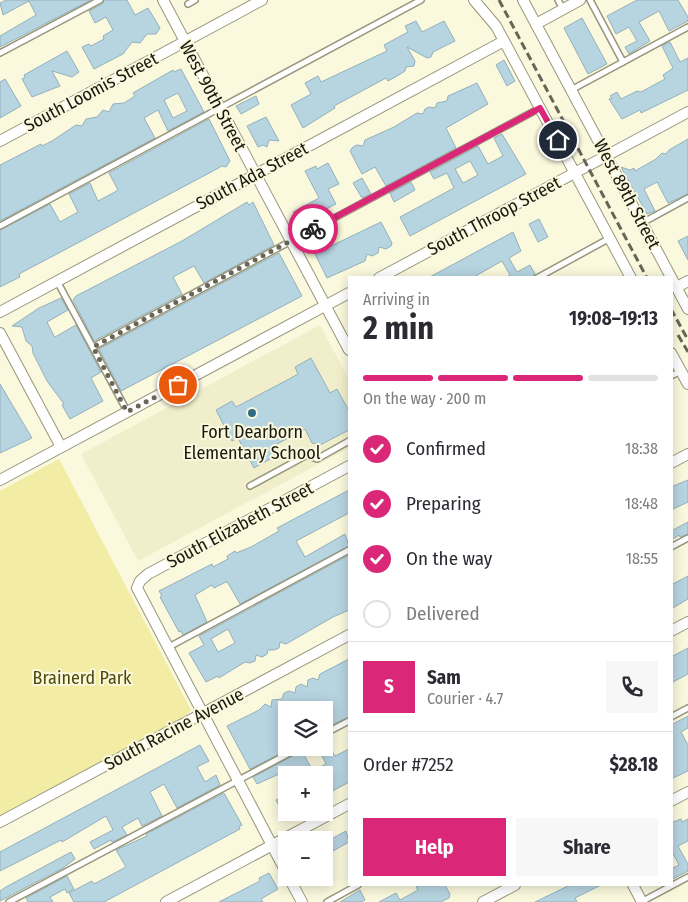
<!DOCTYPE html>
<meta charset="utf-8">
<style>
:root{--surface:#fff;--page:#f7f7f7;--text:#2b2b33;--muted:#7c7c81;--line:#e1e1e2;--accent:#db2777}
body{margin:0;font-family:"Fira Sans Condensed",sans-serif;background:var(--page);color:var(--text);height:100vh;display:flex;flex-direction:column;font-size:19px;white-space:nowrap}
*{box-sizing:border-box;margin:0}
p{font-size:16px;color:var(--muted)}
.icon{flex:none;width:28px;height:28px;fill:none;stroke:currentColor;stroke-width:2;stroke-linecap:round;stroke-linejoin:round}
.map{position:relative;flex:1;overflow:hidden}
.drawer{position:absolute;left:348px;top:276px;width:325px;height:610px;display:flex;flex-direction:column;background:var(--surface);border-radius:0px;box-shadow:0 2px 12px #0003}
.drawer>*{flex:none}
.tools{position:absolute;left:278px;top:701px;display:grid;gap:10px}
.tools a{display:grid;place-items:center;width:55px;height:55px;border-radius:0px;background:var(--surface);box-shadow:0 2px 12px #0003;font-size:25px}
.pin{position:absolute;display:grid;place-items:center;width:42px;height:42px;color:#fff;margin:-21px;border:2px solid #fff;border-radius:50%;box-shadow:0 1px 5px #0007}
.courier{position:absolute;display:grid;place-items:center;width:50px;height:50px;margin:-25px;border:4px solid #db2777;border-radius:50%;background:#fff;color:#222;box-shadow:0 1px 6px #0007}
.summary em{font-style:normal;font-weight:700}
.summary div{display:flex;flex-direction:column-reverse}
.summary{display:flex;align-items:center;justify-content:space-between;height:85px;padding:0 15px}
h1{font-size:32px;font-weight:700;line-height:38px}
.bar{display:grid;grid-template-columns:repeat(4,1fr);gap:8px 5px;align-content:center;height:60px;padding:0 15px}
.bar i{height:6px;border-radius:4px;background:var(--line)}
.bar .current{background:var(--accent)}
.bar p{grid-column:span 4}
.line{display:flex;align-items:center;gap:12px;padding:0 15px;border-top:1px solid var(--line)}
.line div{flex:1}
.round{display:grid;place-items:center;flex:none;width:52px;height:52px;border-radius:0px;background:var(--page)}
ol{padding:0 15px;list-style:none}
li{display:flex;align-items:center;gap:15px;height:55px}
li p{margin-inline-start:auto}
li .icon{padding:5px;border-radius:50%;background:var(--accent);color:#fff;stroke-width:4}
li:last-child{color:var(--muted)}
li i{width:28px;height:28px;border:2px solid var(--line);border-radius:50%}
.primary-button{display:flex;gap:10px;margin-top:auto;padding:10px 15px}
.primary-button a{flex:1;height:58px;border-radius:0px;background:var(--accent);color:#fff;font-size:20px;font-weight:700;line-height:58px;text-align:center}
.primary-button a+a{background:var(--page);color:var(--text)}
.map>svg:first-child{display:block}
</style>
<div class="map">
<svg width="688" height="902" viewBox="0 0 688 902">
<rect width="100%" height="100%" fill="#faf9dd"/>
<path fill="#f1efcb" d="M320 325 349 379V448L138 561 81 454Z"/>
<path fill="#f2eca4" d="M59 459 191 710 184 717 0 815V491Z"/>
<g fill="#b7d4e1" stroke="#93b0bc" fill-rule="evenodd">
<path d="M6 0H91L0 47V36L36 15 29 1 3 15 0 3Z"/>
<path d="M104 0H127L135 15 148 8 160 28 156 34H147L140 43 132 42 123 54 94 69 82 47 89 44 91 46 104 39 103 36 113 30 106 17 95 23 89 11 102 4Z"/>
<path d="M637 0H678L688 17V21L669 31 659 11 639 22 650 41 629 54 625 47 637 41 629 27 616 34 607 16Z"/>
<path d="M582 18 607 64 588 74 564 28Z"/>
<path d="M416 21 422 32 444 21 455 41 433 52 431 57 427 58 407 47 415 61 414 66 406 67 405 71 397 76 388 81 386 78 334 106 335 108 303 128 291 105 311 94 305 83 318 76 321 82 387 51 384 45 408 32 405 26Z"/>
<path d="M670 42 680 62 688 58V90L641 113 640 110 622 119 609 99 612 98 610 96 617 92 621 99 637 91 641 92 665 79 663 75 673 68 662 46Z"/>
<path d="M67 51 79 72 72 77 52 71 60 86 32 97 22 79 25 77 24 75Z"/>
<path d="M504 60 515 81 507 86 496 65Z"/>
<path d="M181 69 204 112 168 131 158 110 144 118 155 138 0 221V165L41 144 42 146 52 141 76 125 82 126 86 119 97 117 103 110 109 112 113 104 124 103 135 96 133 93 173 70 174 72ZM178 93 187 111 173 118 164 100Z"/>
<path d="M5 79 21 106 0 118V82Z"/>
<path d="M477 83 488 104 446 128 456 148 386 186 375 167 362 174 350 151 353 147 357 145 363 146 365 140 394 127 417 113 423 114 425 109 429 107 435 108 437 103 447 101 448 96Z"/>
<path d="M256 96 259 104 241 114 236 106Z"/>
<path d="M266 117 279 141 269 140 267 147 263 145 258 147 247 126Z"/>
<path d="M209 119 230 161 226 167 222 166 213 171 70 247 19 274 20 277 0 287V230L50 204 60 222 78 212 69 194 90 183 98 201 115 192 118 190 109 173Z"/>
<path d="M502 134 526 174 410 236 400 217 454 188 447 173 434 179 430 172 478 146 488 164 503 156 494 138ZM470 161 478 175 463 183 455 169Z"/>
<path d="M688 139V194L668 203 657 182 644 189 655 211 647 214 621 167 630 170 634 168 635 171 656 159 662 153 666 154 669 150Z"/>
<path d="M328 163 339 184 328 189 336 204 299 223 293 212 319 198 305 171 316 166 317 169Z"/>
<path d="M362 178 371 194 362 198 353 183Z"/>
<path d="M411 182 415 190 394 202 390 193Z"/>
<path d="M247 202 249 205 253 202 274 245 204 283 194 266 173 277 182 294 94 341 73 300 76 296 182 241Z"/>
<path d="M539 219 548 237 538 242 529 224Z"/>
<path d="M381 222 392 243 391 246 386 249 379 247 378 253 372 256 367 254 365 261 327 278 307 238 317 232 323 244 330 243 331 246Z"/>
<path d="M513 232 521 251 509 258 517 272 530 265 535 274 530 278H505L510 275 502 261 472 278H428Z"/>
<path d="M688 236V260L678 241Z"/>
<path d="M279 253 302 296 121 391 99 349Z"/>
<path d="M61 298 68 310 47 322 54 336 55 337 76 325 101 372 91 378 103 401 70 419 62 405 64 404 47 381 33 353 32 346 26 341 22 327 12 326 39 308Z"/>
<path d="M311 358 330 393 337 389 349 411V430L320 445 312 443 305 429 277 444 281 453 254 468 238 438 232 441 216 410 232 401 236 407 291 378 298 374 295 367Z"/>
<path d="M0 384 32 438 0 453Z"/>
<path d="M688 480V502L671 510V487Z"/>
<path d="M349 490V513L296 541 305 557 345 534 349 546 240 604 228 583 226 582 214 588 212 585 195 595 207 622 183 635 181 631 179 632 160 597 162 596 159 591 212 564 213 567 228 559 227 556 235 551 236 553 251 547 279 531 277 528Z"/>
<path d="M688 522V534L680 537 679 535 671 540V531Z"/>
<path d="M349 555V610L333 617 286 644 280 642 279 648 274 650H268L267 654 262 657 256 655 255 661 250 663 245 662 219 678 218 676 206 682 189 653 204 645 199 636ZM228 629 235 643 218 652 211 639Z"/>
<path d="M688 576V599L671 609V585Z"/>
<path d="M688 648V674L671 683V657Z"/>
<path d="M349 659V717L324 728V704L313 710H286V724L279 728 286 741V748H291L250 769 227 726 259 710 265 704 271 707 272 700 282 699 284 693 289 691 295 693 296 687 301 684 307 687 308 680 313 678 318 680 320 674Z"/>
<path d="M688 716V728L681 732 688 745V771L671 779V725Z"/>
<path d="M324 738 335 756 349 749V782L329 793 324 791V775H286V789L279 774 257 784 253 777 302 751 313 771 326 764 318 748H324Z"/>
<path d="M200 745 209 761 197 767 205 782 216 775 220 785 177 808 164 784 150 792 162 816 142 826 138 818 122 827 127 835 112 842 111 840 94 849 90 842 113 830 106 816 62 842 61 840 0 871V852Z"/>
<path d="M224 793 242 825 239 827 240 829 104 902H74L69 893 92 881 94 884 126 867 116 850 147 836 146 834Z"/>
<path d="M286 795V819L276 800Z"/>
<path d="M681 819 682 822 688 819V841L678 846 688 864V871L671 880V869L679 865 671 850V823Z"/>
<path d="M346 831 349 842 324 856V843Z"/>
<path d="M71 852 75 859 63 868 0 901V891L6 887Z"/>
<path d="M269 873 278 889 261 899 263 902H219L260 881 259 878Z"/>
<path d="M67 876 74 889 67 893 65 889 50 897 53 902H28L26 898Z"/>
<path d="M421 885H445L450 894 449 898 441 902H379L396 893 400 900 418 890 416 887Z"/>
<path d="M570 885H601L575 898 577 902H535Z"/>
<path d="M360 890 365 900 361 902H340Z"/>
</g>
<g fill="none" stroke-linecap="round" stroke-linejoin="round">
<defs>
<g id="service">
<path d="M558 0 563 9"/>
<path d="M590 0 623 62"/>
<path d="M188 4 195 0"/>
<path d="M0 53 100 0"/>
<path d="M571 90 688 27"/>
<path d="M642 223 688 198"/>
<path d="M0 226 421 0"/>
<path d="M537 278 610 238"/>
<path d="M57 281 127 411"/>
<path d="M93 347 540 108"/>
<path d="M671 376 681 371"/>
<path d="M250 486 307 455 317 459 349 441"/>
<path d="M671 547 688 538"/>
<path d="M167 648 349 550"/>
<path d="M671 717 688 708"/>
<path d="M324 734 349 721"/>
<path d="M9 902 299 748"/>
<path d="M327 902 358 885"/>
<path d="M641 902 688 877"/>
</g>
<g id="minor">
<path d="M163 0 349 350"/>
<path d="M474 0 496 26 631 278"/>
<path d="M523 0 688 309"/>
<path d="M536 24 580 0"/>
<path d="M0 141 262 0"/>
<path d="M379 278 688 112"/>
<path d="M677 287 688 281"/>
<path d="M0 312 504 41"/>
<path d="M0 333 61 447"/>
<path d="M671 353 688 384"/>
<path d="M671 463 688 454"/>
<path d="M0 480 349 293"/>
<path d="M671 631 688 622"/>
<path d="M671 801 688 792"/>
<path d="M0 822 349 635"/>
<path d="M286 872 137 588 140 581 148 574 349 466"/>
<path d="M289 878 302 902"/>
<path d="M633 885 642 902"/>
<path d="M166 902 349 804"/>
<path d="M483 902 515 885"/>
</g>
</defs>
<use href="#service" stroke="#97967c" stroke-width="8"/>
<use href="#minor" stroke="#97967c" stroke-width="12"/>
<use href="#service" stroke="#fff" stroke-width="5"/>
<use href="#minor" stroke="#fff" stroke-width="10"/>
<g stroke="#676656" stroke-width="3" stroke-dasharray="8 4" stroke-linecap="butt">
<path d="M499 0 647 278"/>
<path d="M671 309 688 340"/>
<path d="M678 335 688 352"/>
</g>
</g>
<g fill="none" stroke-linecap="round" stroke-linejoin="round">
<path stroke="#686757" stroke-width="5" stroke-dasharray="0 9" d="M178 385 127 412 93 347 313 229"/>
<path stroke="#db2777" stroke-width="6" d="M313 229 540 108 558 140"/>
</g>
<circle fill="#2f6b83" stroke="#faf9dd" stroke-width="2" cx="252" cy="413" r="5"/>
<g text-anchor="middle" stroke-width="4" stroke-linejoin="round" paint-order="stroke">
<g font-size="18" fill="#1a190f" stroke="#faf9dd">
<text transform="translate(91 92) rotate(-28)" y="6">South Loomis Street</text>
<text transform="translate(213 96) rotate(62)" y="6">West 90th Street</text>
<text transform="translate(252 176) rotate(-28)" y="6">South Ada Street</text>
<text transform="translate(627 194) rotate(62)" y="6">West 89th Street</text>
<text transform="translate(494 216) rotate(-28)" y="6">South Throop Street</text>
<text transform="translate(240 525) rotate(-28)" y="6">South Elizabeth Street</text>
<text transform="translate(174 729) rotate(-28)" y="6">South Racine Avenue</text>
</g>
<g font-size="18" fill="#1a190f" stroke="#faf9dd">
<text x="252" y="438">Fort Dearborn<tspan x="252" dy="21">Elementary School</tspan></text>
</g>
<g font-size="18" fill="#504a09" stroke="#faf9dd">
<text x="82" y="684">Brainerd Park</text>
</g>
</g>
</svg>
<div class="tools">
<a><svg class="icon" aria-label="layers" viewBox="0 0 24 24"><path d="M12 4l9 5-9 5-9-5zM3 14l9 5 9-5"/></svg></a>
<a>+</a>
<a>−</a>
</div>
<div class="pin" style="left:178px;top:385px;background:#ea580c"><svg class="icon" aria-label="bag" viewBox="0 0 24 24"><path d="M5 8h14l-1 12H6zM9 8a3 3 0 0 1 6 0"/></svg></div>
<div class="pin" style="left:558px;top:140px;background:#1f2937"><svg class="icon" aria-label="home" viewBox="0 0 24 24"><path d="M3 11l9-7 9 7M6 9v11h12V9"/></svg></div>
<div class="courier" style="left:313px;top:229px"><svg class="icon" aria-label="bike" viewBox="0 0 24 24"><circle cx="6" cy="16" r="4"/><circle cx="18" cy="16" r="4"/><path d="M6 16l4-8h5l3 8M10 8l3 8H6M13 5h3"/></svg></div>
<section class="drawer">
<div class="summary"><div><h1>2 min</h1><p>Arriving in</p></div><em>19:08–19:13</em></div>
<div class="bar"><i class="current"></i><i class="current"></i><i class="current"></i><i></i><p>On the way · 200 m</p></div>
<ol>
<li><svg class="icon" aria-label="check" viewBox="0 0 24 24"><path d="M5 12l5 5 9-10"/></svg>Confirmed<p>18:38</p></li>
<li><svg class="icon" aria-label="check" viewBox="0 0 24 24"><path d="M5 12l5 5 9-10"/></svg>Preparing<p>18:48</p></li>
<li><svg class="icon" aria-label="check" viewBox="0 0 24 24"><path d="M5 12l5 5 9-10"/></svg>On the way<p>18:55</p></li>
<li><i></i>Delivered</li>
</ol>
<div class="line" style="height:90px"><b class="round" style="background:var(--accent);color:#fff">S</b><div><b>Sam</b><p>Courier · 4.7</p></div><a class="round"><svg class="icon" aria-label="phone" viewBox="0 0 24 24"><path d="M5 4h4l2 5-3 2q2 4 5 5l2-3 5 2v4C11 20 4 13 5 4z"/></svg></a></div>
<div class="line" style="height:65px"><div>Order #7252</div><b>$28.18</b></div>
<div class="primary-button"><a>Help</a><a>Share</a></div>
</section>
</div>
